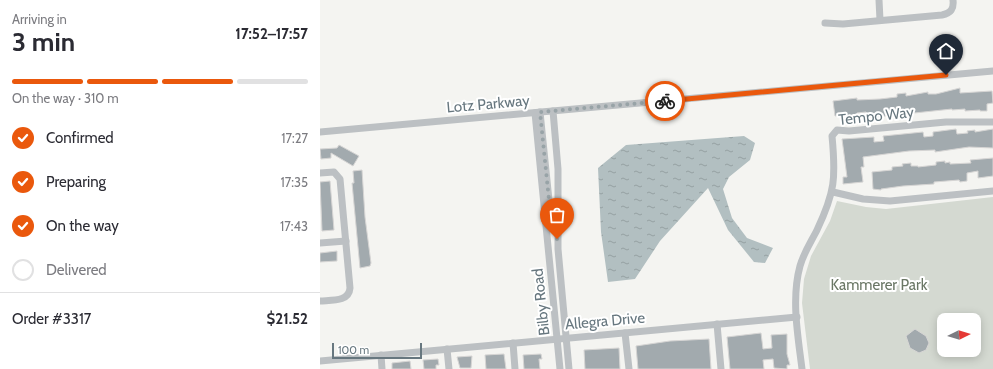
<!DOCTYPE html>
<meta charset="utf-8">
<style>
:root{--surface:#fff;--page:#f2f2f3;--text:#2b2b33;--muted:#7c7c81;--line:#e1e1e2;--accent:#ea580c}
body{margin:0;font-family:Cabin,sans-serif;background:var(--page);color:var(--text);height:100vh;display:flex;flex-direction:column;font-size:15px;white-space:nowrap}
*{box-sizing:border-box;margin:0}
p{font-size:13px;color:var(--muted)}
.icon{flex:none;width:22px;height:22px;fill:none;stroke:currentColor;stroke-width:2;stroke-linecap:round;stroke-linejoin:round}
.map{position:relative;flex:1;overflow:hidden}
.side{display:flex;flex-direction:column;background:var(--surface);width:320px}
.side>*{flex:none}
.needle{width:26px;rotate:85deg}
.tools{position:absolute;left:617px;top:313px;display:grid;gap:8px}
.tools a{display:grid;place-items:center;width:44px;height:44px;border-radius:8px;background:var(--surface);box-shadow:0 2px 10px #0003;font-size:20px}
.scale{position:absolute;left:12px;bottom:10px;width:90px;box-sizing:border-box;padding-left:4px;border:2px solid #67777f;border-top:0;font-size:11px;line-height:14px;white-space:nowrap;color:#67777f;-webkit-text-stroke:3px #fff;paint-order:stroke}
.pin{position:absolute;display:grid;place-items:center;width:34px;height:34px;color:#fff;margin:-41px -17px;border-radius:50% 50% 50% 0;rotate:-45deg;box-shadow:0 0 4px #0007}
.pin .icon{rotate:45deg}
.courier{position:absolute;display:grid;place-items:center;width:40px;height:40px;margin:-20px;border:3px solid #ea580c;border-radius:50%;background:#fff;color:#222;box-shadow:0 1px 5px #0007}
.head em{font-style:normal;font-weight:700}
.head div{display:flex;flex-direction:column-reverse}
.head{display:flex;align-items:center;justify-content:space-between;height:68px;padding:0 12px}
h1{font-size:26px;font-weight:700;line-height:30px}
.bar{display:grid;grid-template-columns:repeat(4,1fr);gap:6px 4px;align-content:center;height:48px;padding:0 12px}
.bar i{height:5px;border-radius:3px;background:var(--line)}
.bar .current{background:var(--accent)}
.bar p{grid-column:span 4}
.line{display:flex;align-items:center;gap:10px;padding:0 12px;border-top:1px solid var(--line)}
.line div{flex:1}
ol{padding:0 12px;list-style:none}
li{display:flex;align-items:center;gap:12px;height:44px}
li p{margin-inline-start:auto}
li .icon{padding:4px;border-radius:50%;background:var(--accent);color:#fff;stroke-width:4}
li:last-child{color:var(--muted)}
li i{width:22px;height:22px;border:2px solid var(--line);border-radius:50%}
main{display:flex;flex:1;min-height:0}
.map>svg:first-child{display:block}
</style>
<main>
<section class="side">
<div class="head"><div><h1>3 min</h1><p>Arriving in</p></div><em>17:52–17:57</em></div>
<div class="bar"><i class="current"></i><i class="current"></i><i class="current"></i><i></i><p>On the way · 310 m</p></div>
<ol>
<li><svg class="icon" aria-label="check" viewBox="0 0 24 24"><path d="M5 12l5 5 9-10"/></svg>Confirmed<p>17:27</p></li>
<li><svg class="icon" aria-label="check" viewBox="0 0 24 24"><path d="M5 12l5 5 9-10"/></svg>Preparing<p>17:35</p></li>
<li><svg class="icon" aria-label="check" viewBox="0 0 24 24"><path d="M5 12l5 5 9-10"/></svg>On the way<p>17:43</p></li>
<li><i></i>Delivered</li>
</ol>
<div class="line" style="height:52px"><div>Order #3317</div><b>$21.52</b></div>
</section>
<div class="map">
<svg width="673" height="369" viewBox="0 0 673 369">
<defs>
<pattern id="water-ripples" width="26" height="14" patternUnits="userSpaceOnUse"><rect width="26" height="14" fill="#b2bfc1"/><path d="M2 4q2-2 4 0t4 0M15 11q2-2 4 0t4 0" fill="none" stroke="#95a0a2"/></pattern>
</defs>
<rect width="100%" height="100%" fill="#f4f4f1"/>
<path fill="#d4d9d1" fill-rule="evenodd" d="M673 197V369H490L482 303 484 279 491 256 510 221 517 201 546 207 566 209ZM624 320H654V350H624Z"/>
<path fill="url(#water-ripples)" d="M424 136 435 143 430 160 409 177 403 189 412 218 427 238 453 248 445 263 434 262 408 230 388 188 340 241 315 279 288 282 281 232 278 168 306 145Z"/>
<g fill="#a2aaae" stroke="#d6d5d4">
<path d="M640 88V93L672 91 673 103 667 104V111H660V110L645 111V109L632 110V109L547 118 546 112 537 113V119L530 120V117L520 118V116H515L513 101 537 98V100L560 99 577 97V94L586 93V96L608 92V94H616Z"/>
<path d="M636 129 637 134 648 133 647 131 655 130V132L673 129V148L649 147 615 152V150L589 151 543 157 544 167H541L543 182 523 184V177H527L522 139 554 137V142L564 141 563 136 603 132 604 137 613 136V132Z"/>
<path d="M19 145 39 156 33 166 11 153V158L1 159 0 149 17 148Z"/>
<path d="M673 158V176L658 178V171L647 173V181L640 182 639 180 614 182V184L583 186 561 189V190L553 189 552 172 572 170V167L583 166 582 164 591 163V166H598V167L616 165V162L625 161V163L630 162V164L651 163 650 160Z"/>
<path d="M42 170 45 217 51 263 50 266 40 268 32 183H34L33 171Z"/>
<path d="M10 181 14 230 2 231 0 182Z"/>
<path d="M17 251V261L0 262V253Z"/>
<path d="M595 329 606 336 609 343 606 350 599 353 590 348 586 336Z"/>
<path d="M441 333 443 349 452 348 451 335 467 334V354L470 365H467V369L454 368 453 359 443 360 444 369H410L407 337Z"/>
<path d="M389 339 391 369H318L316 346 350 341Z"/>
<path d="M299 348 300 369H265L264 350Z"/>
<path d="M184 354 186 369H166L165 355Z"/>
<path d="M221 354 222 359H219L220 369H204L203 355Z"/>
<path d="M152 356 151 368H140L137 357Z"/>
<path d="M118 359 119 365H116V369H104L103 360Z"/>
<path d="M90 361 91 369H72V363Z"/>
</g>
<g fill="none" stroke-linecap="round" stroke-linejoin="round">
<g stroke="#bcc0c3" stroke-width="7">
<path d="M559 0 560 20"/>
<path d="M505 23 523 24 622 15C631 13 634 9 633 0"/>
<path d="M233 111 238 169V249L249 369"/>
<path d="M220 112 230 210 235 227"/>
<path d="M215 113 240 369"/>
<path d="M0 132 673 71"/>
<path d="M0 173 14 172 20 179 30 288C29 302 12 300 0 301"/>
<path d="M513 192 543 199 570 201 673 191"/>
<path d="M0 243 26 241"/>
<path d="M397 324 401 369"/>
<path d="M305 333 309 369"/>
<path d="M193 343 195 369"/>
<path d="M127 349 129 369"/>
<path d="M61 355 62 369"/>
<path d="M0 361 477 317"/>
<path d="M482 369C478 336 471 299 480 266 484 252 491 242 497 230 515 192 516 178 512 136L517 130 529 131 626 122H673"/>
</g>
</g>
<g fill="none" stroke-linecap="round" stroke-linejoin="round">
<path stroke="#98a3a7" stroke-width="4" stroke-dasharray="0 7.2" d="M237 239 230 210 220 112 345 101"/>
<path stroke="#ea580c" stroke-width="5" d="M345 101 626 75"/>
</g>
<g text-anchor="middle" stroke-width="4" stroke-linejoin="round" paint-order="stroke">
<g font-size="15" fill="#67777f" stroke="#fff">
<text transform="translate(168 104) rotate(-5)" y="5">Lotz Parkway</text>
<text transform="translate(556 116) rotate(-6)" y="5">Tempo Way</text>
<text transform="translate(221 302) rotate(-96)" y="5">Bilby Road</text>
<text transform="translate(285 321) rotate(-5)" y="5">Allegra Drive</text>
</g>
<g font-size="15" fill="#6a7765" stroke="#fff">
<text x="559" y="290">Kammerer Park</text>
</g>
</g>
</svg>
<div class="tools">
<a><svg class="needle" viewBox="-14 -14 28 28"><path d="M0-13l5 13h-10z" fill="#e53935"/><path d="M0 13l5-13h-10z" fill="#7c7c81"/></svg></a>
</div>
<div class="scale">100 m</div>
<div class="pin" style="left:237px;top:239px;background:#ea580c"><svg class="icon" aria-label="bag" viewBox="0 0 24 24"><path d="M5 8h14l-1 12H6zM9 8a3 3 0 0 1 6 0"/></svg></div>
<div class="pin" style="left:626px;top:75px;background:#1f2937"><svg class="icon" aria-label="home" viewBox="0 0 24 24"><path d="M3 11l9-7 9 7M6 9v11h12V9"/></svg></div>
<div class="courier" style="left:345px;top:101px"><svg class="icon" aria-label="bike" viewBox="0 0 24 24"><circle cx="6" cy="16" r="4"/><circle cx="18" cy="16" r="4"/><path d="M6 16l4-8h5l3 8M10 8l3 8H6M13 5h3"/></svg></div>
</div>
</main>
